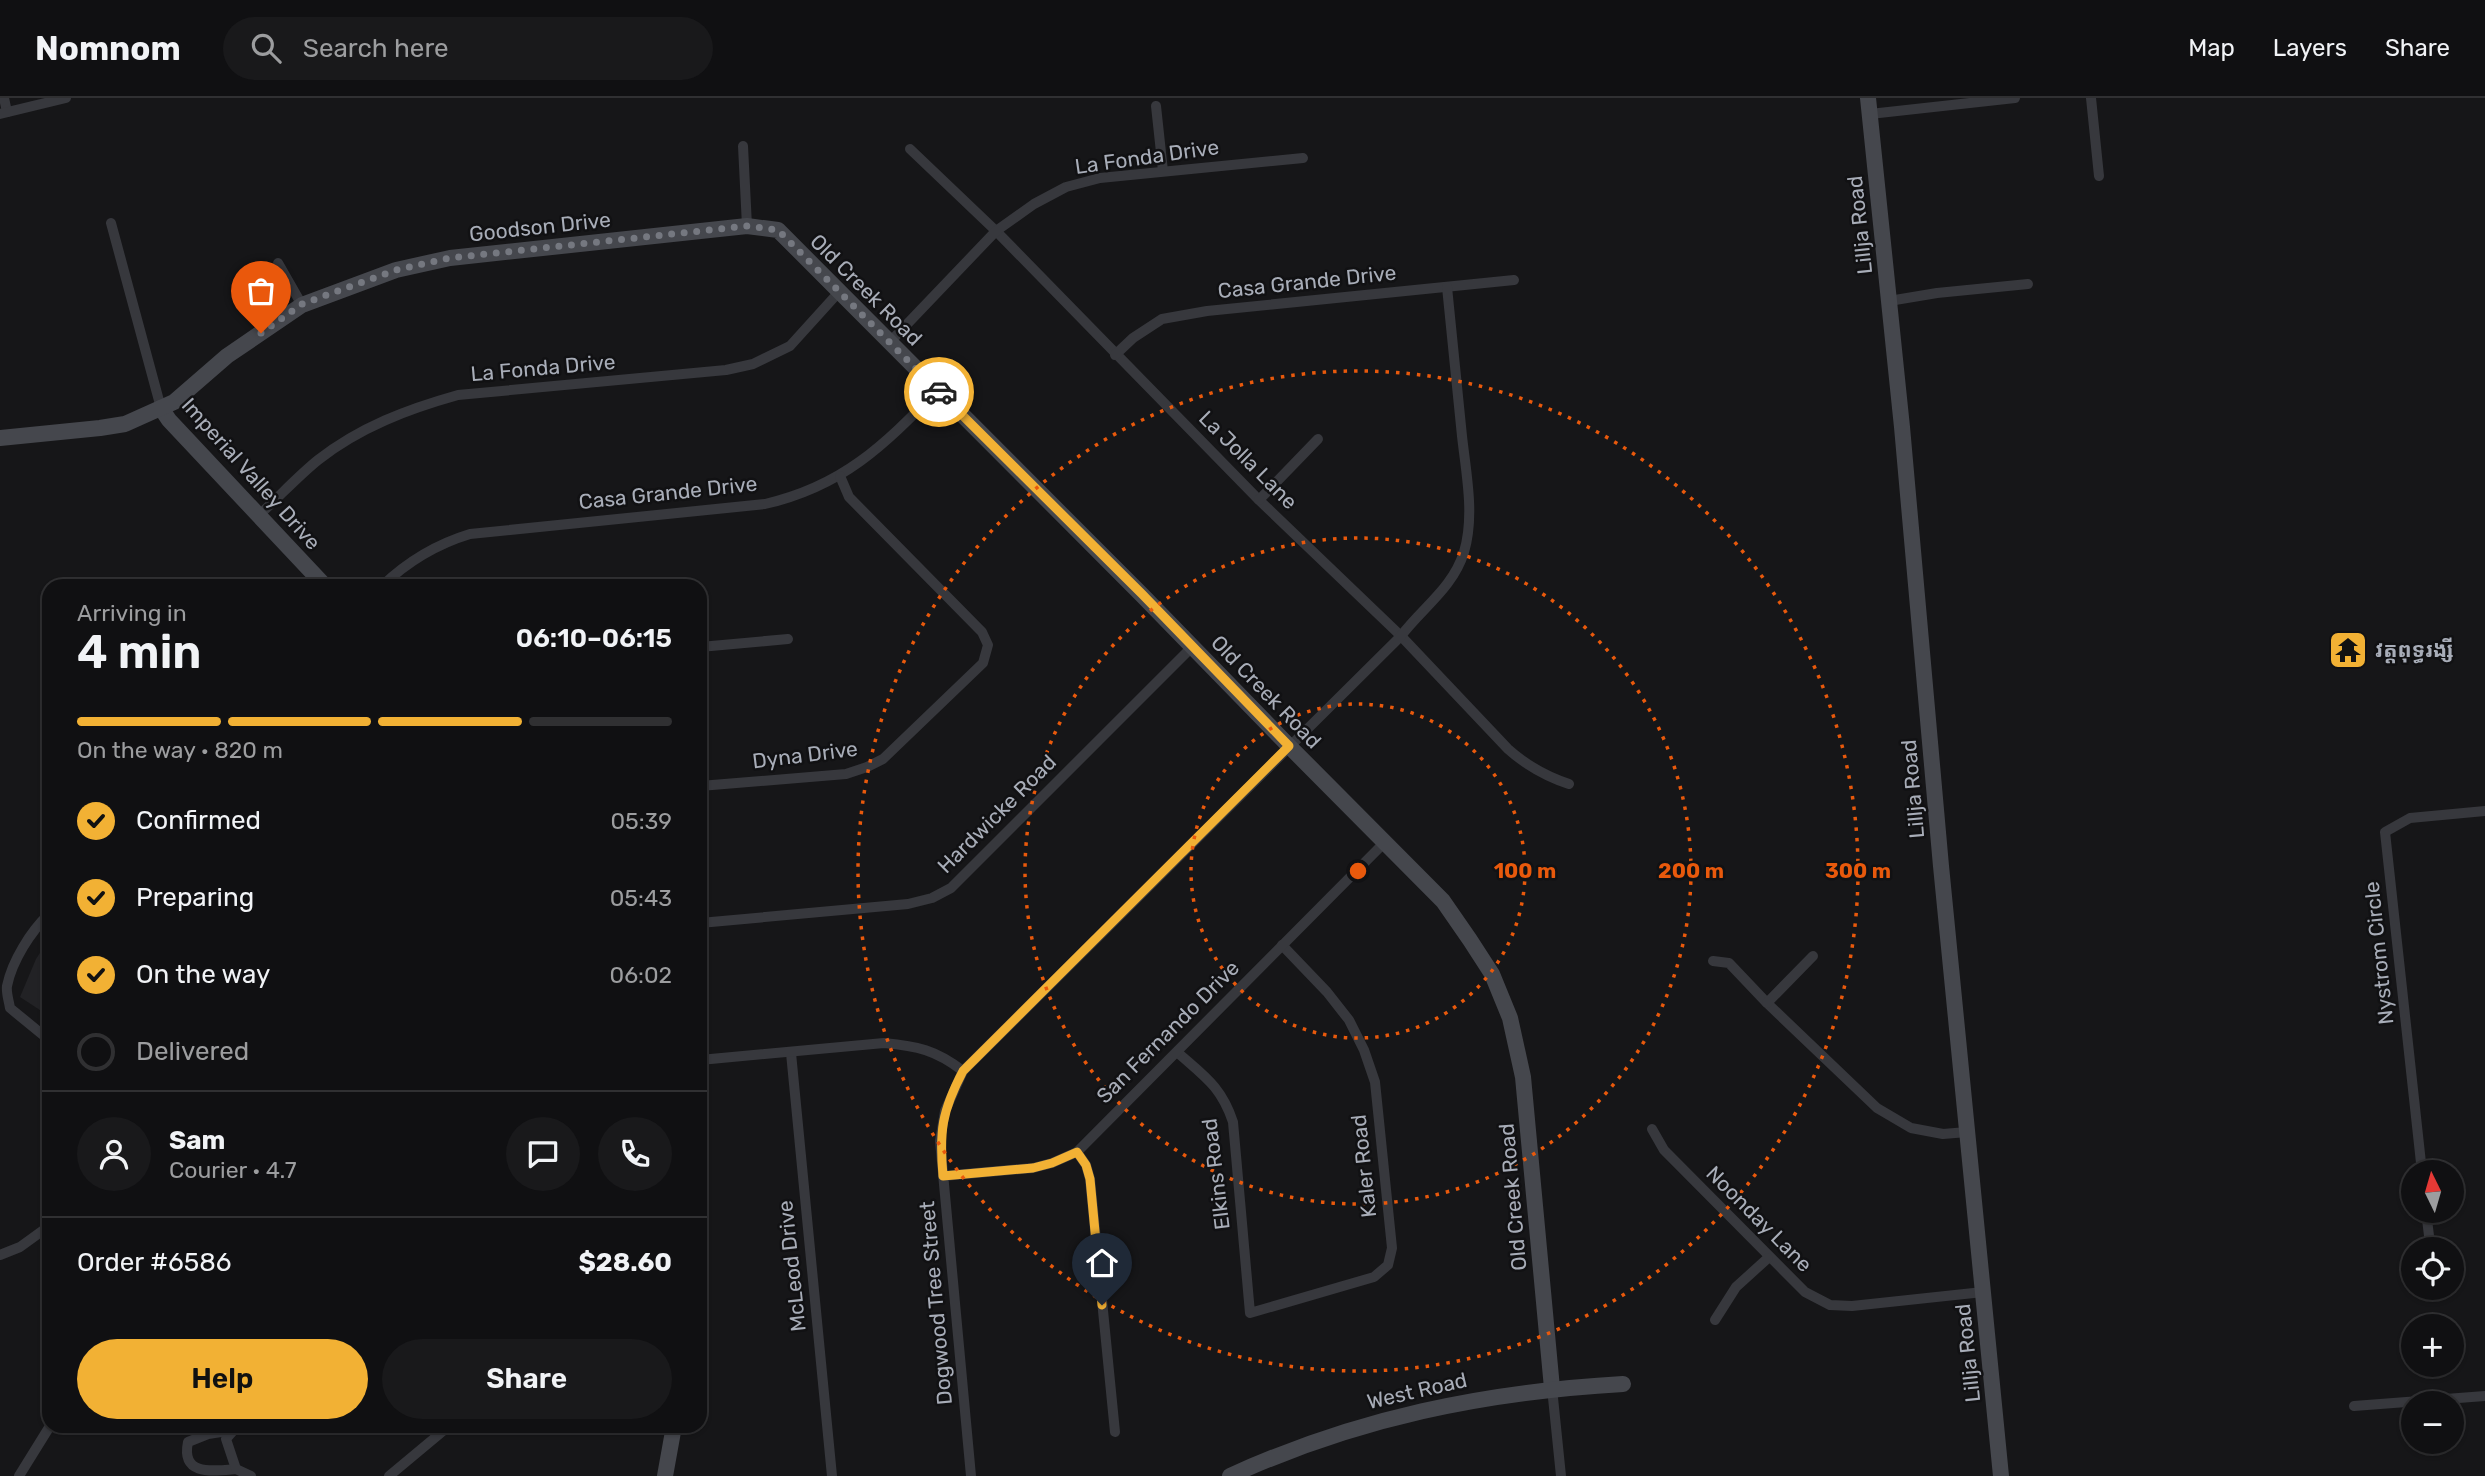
<!DOCTYPE html>
<meta charset="utf-8">
<style>
:root{--surface:#101012;--page:#19191b;--text:#f1f3f6;--muted:#9c9d9f;--line:#303032;--accent:#f2b134}
body{margin:0;font-family:Rubik,"Noto Sans Khmer",sans-serif;background:var(--page);color:var(--text);height:100vh;display:flex;flex-direction:column;font-size:26px;white-space:nowrap}
*{box-sizing:border-box;margin:0}
p{font-size:23px;color:var(--muted)}
.icon{flex:none;width:38px;height:38px;fill:none;stroke:currentColor;stroke-width:2;stroke-linecap:round;stroke-linejoin:round}
.map{position:relative;flex:1;overflow:hidden}
.sheet{position:absolute;left:42px;top:481px;width:665px;height:854px;display:flex;flex-direction:column;background:var(--surface);border-radius:21px;box-shadow:0 2px 5px #0004,0 0 0 2px var(--line)}
.sheet>*{flex:none}
.needle{width:46px;rotate:355deg}
.fabs{position:absolute;left:2401px;top:1062px;display:grid;gap:14px}
.fabs a{display:grid;place-items:center;width:63px;height:63px;border-radius:50%;background:var(--surface);box-shadow:0 2px 5px #0004,0 0 0 2px var(--line);font-size:35px}
.pin{position:absolute;display:grid;place-items:center;width:60px;height:60px;color:#fff;margin:-72px -30px;border-radius:50% 50% 50% 0;rotate:-45deg;box-shadow:0 0 7px #0007}
.pin .icon{rotate:45deg}
.courier{position:absolute;display:grid;place-items:center;width:70px;height:70px;margin:-35px;border:5px solid #f2b134;border-radius:50%;background:#fff;color:#222;box-shadow:0 2px 9px #0007}
.head em{font-style:normal;font-weight:600}
.head div{display:flex;flex-direction:column-reverse}
.head{display:flex;align-items:center;justify-content:space-between;height:119px;padding:0 35px}
h1{font-size:46px;font-weight:600;line-height:52px}
.bar{display:grid;grid-template-columns:repeat(4,1fr);gap:10px 7px;align-content:center;height:84px;padding:0 35px}
.bar i{height:9px;border-radius:5px;background:var(--line)}
.bar .current{background:var(--accent)}
.bar p{grid-column:span 4}
.line{display:flex;align-items:center;gap:18px;padding:0 35px;border-top:2px solid var(--line)}
.line div{flex:1}
.round{display:grid;place-items:center;flex:none;width:74px;height:74px;border-radius:37px;background:var(--page)}
ol{padding:0 35px;list-style:none}
li{display:flex;align-items:center;gap:21px;height:77px}
li p{margin-inline-start:auto}
li .icon{padding:7px;border-radius:50%;background:var(--accent);color:#111;stroke-width:4}
li:last-child{color:var(--muted)}
li i{width:38px;height:38px;border:4px solid var(--line);border-radius:50%}
.action{display:flex;gap:14px;margin-top:auto;padding:14px 35px}
.action a{flex:1;height:80px;border-radius:42px;background:var(--accent);color:#111;font-size:28px;font-weight:600;line-height:80px;text-align:center}
.action a+a{background:var(--page);color:var(--text)}
header{display:flex;align-items:center;gap:42px;box-sizing:border-box;height:98px;padding:0 35px;background:var(--surface);border-bottom:2px solid var(--line)}
header strong{font-size:33px}
nav{display:flex;gap:38px;margin-inline-start:auto;font-size:24px}
.search{width:490px;height:63px;background:var(--page);display:flex;align-items:center;gap:18px;box-sizing:border-box;padding:0 24px;border-radius:38px;color:var(--muted);font-size:26px}
.map>svg:first-child{display:block}
</style>
<header>
<strong>Nomnom</strong>
<div class="search"><svg class="icon" aria-label="search" viewBox="0 0 24 24"><circle cx="10" cy="10" r="6"/><path d="M15 15l6 6"/></svg>Search here</div>
<nav><a>Map</a><a>Layers</a><a>Share</a></nav>
</header>
<div class="map">
<svg width="2485" height="1378" viewBox="0 0 2485 1378">
<rect width="100%" height="100%" fill="#161618"/>
<path fill="#222225" d="M49 841V918L20 899 36 861Z"/>
<g fill="none" stroke-linecap="round" stroke-linejoin="round">
<g stroke="#37383d" stroke-width="10">
<path d="M4 0 7 14"/>
<path d="M2091 0 2099 78"/>
<path d="M1156 8 1163 73"/>
<path d="M0 16 66 0"/>
<path d="M1870 16 2015 0"/>
<path d="M743 48 747 128"/>
<path d="M910 51 996 133 1259 402 1401 538 1508 651C1527 668 1545 678 1569 686"/>
<path d="M111 125 161 310"/>
<path d="M278 165 302 207"/>
<path d="M1889 203 1937 195 2028 186"/>
<path d="M889 245 996 133 1034 106 1066 89 1100 80 1303 60"/>
<path d="M1115 257 1133 240 1162 221 1207 213 1514 182"/>
<path d="M1259 402 1318 341"/>
<path d="M259 417C279 399 297 379 318 362 360 329 408 311 458 297L726 272 753 266 790 248 838 195"/>
<path d="M382 488C407 464 437 446 470 436L765 406C843 388 883 348 937 293"/>
<path d="M700 549 788 541"/>
<path d="M700 688 846 676 867 669 883 661 983 565 988 547 982 534 849 399 840 378"/>
<path d="M49 816C31 833 12 863 7 888 6 895 9 903 10 910L49 942"/>
<path d="M700 825 908 806 932 800 951 790 1192 549"/>
<path d="M1713 863 1729 865 1767 905 1877 1010 1911 1030 1943 1036 1967 1034"/>
<path d="M1767 905 1813 858"/>
<path d="M1177 954C1204 978 1221 988 1233 1024L1250 1215 1374 1179 1388 1167 1392 1150 1375 984 1364 952 1349 922 1327 894 1282 847"/>
<path d="M791 955 832 1378"/>
<path d="M700 962 884 945C917 948 936 952 963 973"/>
<path d="M1652 1031 1664 1052 1805 1194 1830 1207 1852 1208 1983 1194"/>
<path d="M1077 1054 1086 1067 1090 1081 1115 1334"/>
<path d="M2422 1074 2385 734 2410 720 2485 713"/>
<path d="M943 1078 1033 1070 1052 1065 1077 1054 1384 745"/>
<path d="M2426 1113 2430 1146"/>
<path d="M0 1157 20 1149 49 1128"/>
<path d="M1715 1222 1736 1189 1768 1160"/>
<path d="M1552 1290 1561 1378"/>
<path d="M2354 1308 2485 1298"/>
<path d="M234 1332 208 1336 188 1344C181 1378 212 1373 236 1371"/>
<path d="M234 1332 226 1341 236 1371 251 1378"/>
<path d="M19 1378 50 1328"/>
<path d="M389 1378 449 1328"/>
<path d="M971 1378 940 1043 945 1013 963 973 1401 538C1422 510 1453 490 1464 454 1475 417 1466 375 1462 338 1457 288 1452 239 1447 189"/>
</g>
<g stroke="#45474d" stroke-width="16">
<path d="M1868 0 1902 329 1941 768 2001 1378"/>
<path d="M161 310 169 322 325 488"/>
<path d="M0 340 100 330 125 326 174 304 227 258 302 207 396 172 450 160 747 128 778 132 1142 497 1289 648 1443 803 1470 842 1492 876 1510 920 1523 979 1552 1290"/>
<path d="M665 1378 674 1328"/>
<path d="M1230 1378C1357 1320 1484 1294 1623 1286"/>
</g>
</g>
<g fill="none" stroke-linecap="round" stroke-linejoin="round">
<path stroke="#757880" stroke-width="7" stroke-dasharray="0 12.6" d="M261 235 302 206 396 172 450 160 747 128 778 132 939 294"/>
<path stroke="#f2b134" stroke-width="9" d="M939 294 1142 496 1289 648 963 973C942 1013 939 1033 943 1078L1033 1070 1052 1065 1077 1054 1086 1067 1090 1081 1102 1207"/>
</g>
<g fill="none" stroke="#e8590c" stroke-width="3.5" stroke-dasharray="3.5 7">
<circle cx="1358" cy="773" r="167"/>
<circle cx="1358" cy="773" r="333"/>
<circle cx="1358" cy="773" r="500"/>
</g>
<defs>
<symbol id="temple-square" viewBox="-11 -11 22 22"><rect x="-9" y="-9" width="18" height="18" rx="4" fill="#f2b134" stroke="#111113"/><path d="M0-6L5-2H3V0L6.5 2.5H4V6H1.5V3h-3V6H-4V2.5H-6.5L-3 0V-2H-5Z" fill="#111"/></symbol>
</defs>
<g fill-rule="evenodd">
<use href="#temple-square" x="2326" y="530" width="44" height="44"/>
</g>
<g text-anchor="middle" stroke-width="5" stroke-linejoin="round" paint-order="stroke">
<g font-size="21" fill="#a8adb8" stroke="#111113">
<text transform="translate(1147 59) rotate(-8)" y="7">La Fonda Drive</text>
<text transform="translate(1860 127) rotate(-96)" y="7">Lillja Road</text>
<text transform="translate(540 129) rotate(-6)" y="7">Goodson Drive</text>
<text transform="translate(1307 184) rotate(-6)" y="7">Casa Grande Drive</text>
<text transform="translate(866 192) rotate(45)" y="7">Old Creek Road</text>
<text transform="translate(543 270) rotate(-5)" y="7">La Fonda Drive</text>
<text transform="translate(1248 362) rotate(45)" y="7">La Jolla Lane</text>
<text transform="translate(251 376) rotate(48)" y="7">Imperial Valley Drive</text>
<text transform="translate(668 395) rotate(-6)" y="7">Casa Grande Drive</text>
<text transform="translate(1266 594) rotate(46)" y="7">Old Creek Road</text>
<text transform="translate(805 657) rotate(-7)" y="7">Dyna Drive</text>
<text transform="translate(1913 691) rotate(-95)" y="7">Lillja Road</text>
<text transform="translate(997 716) rotate(-45)" y="7">Hardwicke Road</text>
<text transform="translate(2379 855) rotate(-96)" y="7">Nystrom Circle</text>
<text transform="translate(1168 934) rotate(-45)" y="7">San Fernando Drive</text>
<text transform="translate(1364 1068) rotate(-96)" y="7">Kaler Road</text>
<text transform="translate(1216 1076) rotate(-97)" y="7">Elkins Road</text>
<text transform="translate(1513 1099) rotate(-95)" y="7">Old Creek Road</text>
<text transform="translate(1759 1121) rotate(45)" y="7">Noonday Lane</text>
<text transform="translate(792 1168) rotate(-96)" y="7">McLeod Drive</text>
<text transform="translate(936 1205) rotate(-95)" y="7">Dogwood Tree Street</text>
<text transform="translate(1968 1255) rotate(-96)" y="7">Lillja Road</text>
<text transform="translate(1417 1293) rotate(-13)" y="7">West Road</text>
</g>
<g font-size="21" font-weight="bold" fill="#a8adb8" stroke="#111113" text-anchor="start">
<text x="2375" y="559">វត្តពុទ្ធរង្សី</text>
</g>
</g>
<circle cx="1358" cy="773" r="10" fill="#e8590c" stroke="#111113" stroke-width="3.5"/>
<g font-size="21" text-anchor="middle" font-weight="bold" fill="#e8590c" stroke="#111113" stroke-width="5" stroke-linejoin="round" paint-order="stroke">
<text x="1525" y="780">100 m</text>
<text x="1691" y="780">200 m</text>
<text x="1858" y="780">300 m</text>
</g>
</svg>
<div class="fabs">
<a><svg class="needle" viewBox="-14 -14 28 28"><path d="M0-13l5 13h-10z" fill="#e53935"/><path d="M0 13l5-13h-10z" fill="#9c9d9f"/></svg></a>
<a><svg class="icon" aria-label="locate" viewBox="0 0 24 24"><circle cx="12" cy="12" r="6"/><path d="M12 2v4M12 18v4M2 12h4M18 12h4"/></svg></a>
<a>+</a>
<a>−</a>
</div>
<div class="pin" style="left:261px;top:235px;background:#ea580c"><svg class="icon" aria-label="bag" viewBox="0 0 24 24"><path d="M5 8h14l-1 12H6zM9 8a3 3 0 0 1 6 0"/></svg></div>
<div class="pin" style="left:1102px;top:1207px;background:#1f2937"><svg class="icon" aria-label="home" viewBox="0 0 24 24"><path d="M3 11l9-7 9 7M6 9v11h12V9"/></svg></div>
<div class="courier" style="left:939px;top:294px"><svg class="icon" aria-label="car" viewBox="0 0 24 24"><path d="M5 17H2v-5l4-1 3-4h7l3 4 3 1v5h-3M9 17h6M6 11h13"/><circle cx="7" cy="17" r="2"/><circle cx="17" cy="17" r="2"/></svg></div>
<section class="sheet">
<div class="head"><div><h1>4 min</h1><p>Arriving in</p></div><em>06:10–06:15</em></div>
<div class="bar"><i class="current"></i><i class="current"></i><i class="current"></i><i></i><p>On the way · 820 m</p></div>
<ol>
<li><svg class="icon" aria-label="check" viewBox="0 0 24 24"><path d="M5 12l5 5 9-10"/></svg>Confirmed<p>05:39</p></li>
<li><svg class="icon" aria-label="check" viewBox="0 0 24 24"><path d="M5 12l5 5 9-10"/></svg>Preparing<p>05:43</p></li>
<li><svg class="icon" aria-label="check" viewBox="0 0 24 24"><path d="M5 12l5 5 9-10"/></svg>On the way<p>06:02</p></li>
<li><i></i>Delivered</li>
</ol>
<div class="line" style="height:126px"><a class="round"><svg class="icon" aria-label="person" viewBox="0 0 24 24"><circle cx="12" cy="8" r="4"/><path d="M4 21q1-7 8-7t8 7"/></svg></a><div><b>Sam</b><p>Courier · 4.7</p></div><a class="round"><svg class="icon" aria-label="chat" viewBox="0 0 24 24"><path d="M4 5h16v11H9l-5 4z"/></svg></a><a class="round"><svg class="icon" aria-label="phone" viewBox="0 0 24 24"><path d="M5 4h4l2 5-3 2q2 4 5 5l2-3 5 2v4C11 20 4 13 5 4z"/></svg></a></div>
<div class="line" style="height:91px"><div>Order #6586</div><b>$28.60</b></div>
<div class="action"><a>Help</a><a>Share</a></div>
</section>
</div>
